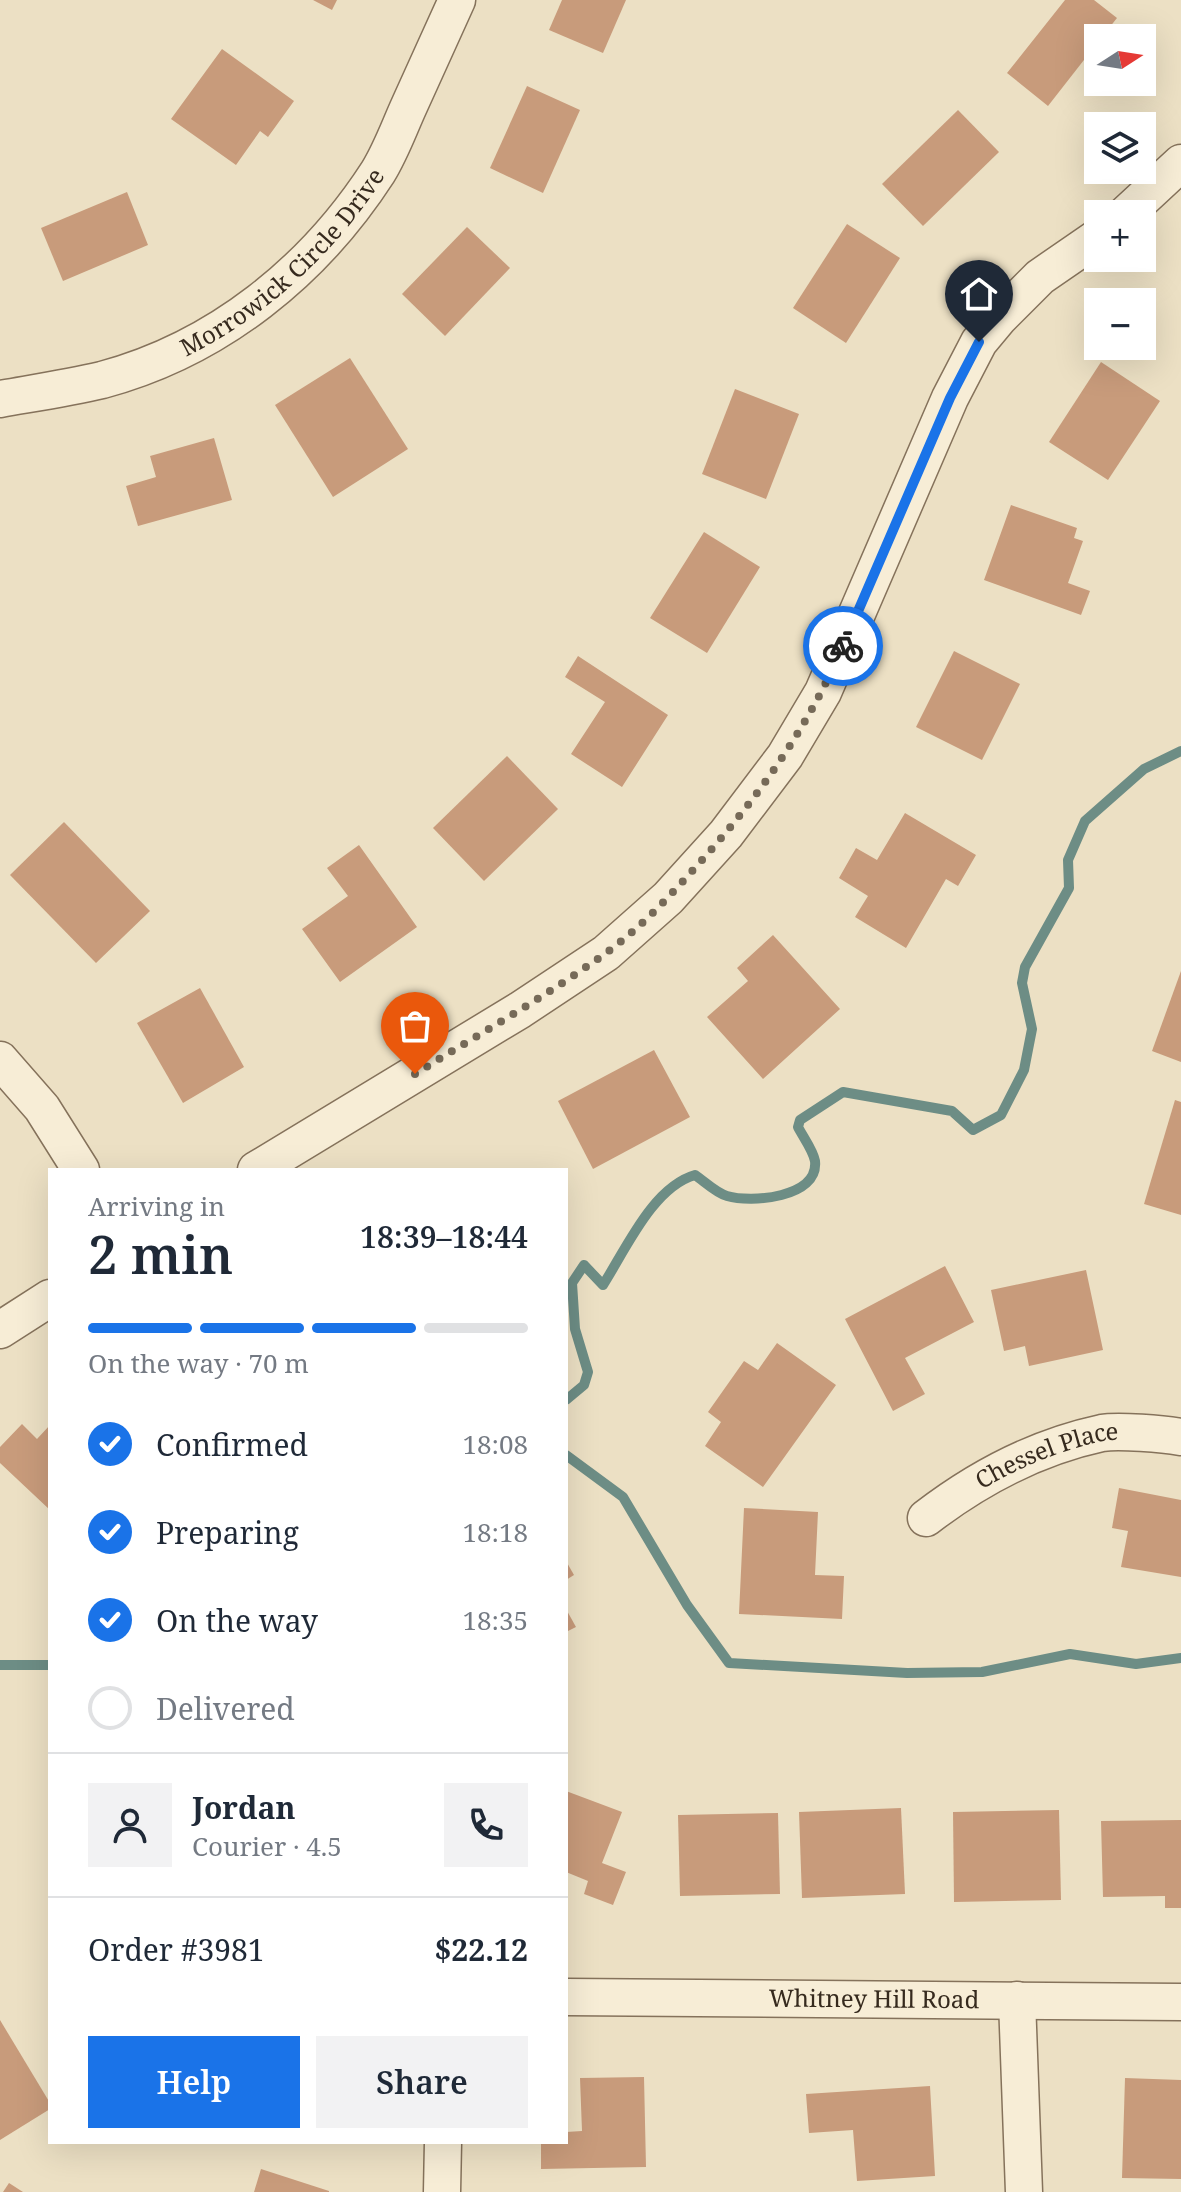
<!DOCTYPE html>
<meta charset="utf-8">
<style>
:root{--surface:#fff;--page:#f2f2f3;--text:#1f2937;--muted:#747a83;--line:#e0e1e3;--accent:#1a73e8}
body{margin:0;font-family:"Noto Serif",serif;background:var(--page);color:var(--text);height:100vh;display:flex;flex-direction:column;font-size:30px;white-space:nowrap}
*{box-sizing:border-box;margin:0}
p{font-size:26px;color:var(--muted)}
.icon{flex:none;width:44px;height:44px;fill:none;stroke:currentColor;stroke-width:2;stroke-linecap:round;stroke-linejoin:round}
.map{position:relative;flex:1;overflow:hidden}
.drawer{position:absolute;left:48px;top:1168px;width:520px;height:976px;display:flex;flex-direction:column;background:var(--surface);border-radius:0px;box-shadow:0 8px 32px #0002}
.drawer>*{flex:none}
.needle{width:52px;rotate:78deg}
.fabs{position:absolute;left:1084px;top:24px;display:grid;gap:16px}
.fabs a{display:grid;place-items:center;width:72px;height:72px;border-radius:0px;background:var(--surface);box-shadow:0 8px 32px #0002;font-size:40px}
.pin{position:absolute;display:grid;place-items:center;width:68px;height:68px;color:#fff;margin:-82px -34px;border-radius:50% 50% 50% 0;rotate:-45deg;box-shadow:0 0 8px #0007}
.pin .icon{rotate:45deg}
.courier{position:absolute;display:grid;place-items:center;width:80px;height:80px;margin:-40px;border:6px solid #1a73e8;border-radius:50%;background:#fff;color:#222;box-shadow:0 2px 10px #0007}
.headline em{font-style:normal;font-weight:600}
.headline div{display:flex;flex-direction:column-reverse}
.headline{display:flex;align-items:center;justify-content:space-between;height:136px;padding:0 40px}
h1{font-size:52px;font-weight:600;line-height:60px}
.bar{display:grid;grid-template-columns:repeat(4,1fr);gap:12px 8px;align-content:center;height:96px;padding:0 40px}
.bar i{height:10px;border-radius:6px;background:var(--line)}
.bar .selected{background:var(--accent)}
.bar p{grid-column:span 4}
.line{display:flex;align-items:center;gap:20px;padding:0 40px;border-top:2px solid var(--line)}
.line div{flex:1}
.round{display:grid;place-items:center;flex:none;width:84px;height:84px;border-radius:0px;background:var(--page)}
ol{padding:0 40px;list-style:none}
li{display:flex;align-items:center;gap:24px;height:88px}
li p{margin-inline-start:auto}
li .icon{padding:8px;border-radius:50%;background:var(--accent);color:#fff;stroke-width:4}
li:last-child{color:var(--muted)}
li i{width:44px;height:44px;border:4px solid var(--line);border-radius:50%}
.action{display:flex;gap:16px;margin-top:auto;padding:16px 40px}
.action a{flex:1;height:92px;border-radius:0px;background:var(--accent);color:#fff;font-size:32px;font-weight:600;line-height:92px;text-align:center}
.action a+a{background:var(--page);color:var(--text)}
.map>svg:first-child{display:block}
</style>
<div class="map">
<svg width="1181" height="2192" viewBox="0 0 1181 2192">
<rect width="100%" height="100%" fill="#ece0c4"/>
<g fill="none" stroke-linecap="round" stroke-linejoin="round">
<g stroke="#6d8d85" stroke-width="10">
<path d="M566 1400 584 1385 588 1372 575 1329 572 1283 584 1265 603 1285C626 1249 653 1187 695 1175 704 1181 716 1193 727 1196 751 1203 819 1198 815 1161 813 1150 803 1137 798 1127L800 1120 843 1092 952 1111 973 1130 1001 1115 1024 1070 1032 1029 1022 983 1025 967 1069 888 1068 860 1085 821 1144 769 1181 751"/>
<path d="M566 1455 623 1497 687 1605 729 1663 907 1673 982 1672 1070 1654 1136 1664 1181 1658"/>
<path d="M0 1665H50"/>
</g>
</g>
<g fill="#c89b7b">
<path d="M313 0H337L332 10Z"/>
<path d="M562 0H626L603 53 549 30Z"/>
<path d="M1065 0H1094L1117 18 1101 38H1098V42L1048 106 1007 73Z"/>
<path d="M222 49 294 101 268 137 260 131 236 165 171 119Z"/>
<path d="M527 86 580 110 543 193 490 168Z"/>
<path d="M958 110 999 152 923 226 882 184Z"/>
<path d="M127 192 148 245 63 281 41 228Z"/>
<path d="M847 224 900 258 846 343 793 308Z"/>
<path d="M467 227 510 268 445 336 402 294Z"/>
<path d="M350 358 408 449 333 497 275 405Z"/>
<path d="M1101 362 1160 401 1108 480 1049 442Z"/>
<path d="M735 389 799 414 766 499 702 474Z"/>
<path d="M214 438 232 500 138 526 126 486 156 477 150 456Z"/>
<path d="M1011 505 1077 528 1074 538 1083 541 1068 583 1090 591 1081 615 984 580Z"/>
<path d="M704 532 760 567 707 653 650 618Z"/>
<path d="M954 651 1020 684 982 760 916 727Z"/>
<path d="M578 656 668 715 622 787 571 754 605 702 565 677Z"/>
<path d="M507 756 558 809 484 881 433 828Z"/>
<path d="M905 813 976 855 958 886 946 879 906 948 855 917 868 896 839 878 856 848 877 860Z"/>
<path d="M64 822 150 911 96 963 10 875Z"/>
<path d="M359 845 417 927 340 982 302 929 348 896 327 868Z"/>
<path d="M773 935 840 1009 763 1079 707 1017 748 981 737 968Z"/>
<path d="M1181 971V1062L1152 1051Z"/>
<path d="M200 988 244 1067 183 1103 137 1023Z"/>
<path d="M654 1050 690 1117 593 1169 558 1101Z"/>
<path d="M1175 1100 1181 1102V1215L1144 1204Z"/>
<path d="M945 1266 974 1322 905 1358 925 1394 893 1411 845 1319Z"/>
<path d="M1086 1270 1103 1350 1029 1366 1025 1346 1004 1351 991 1290Z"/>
<path d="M777 1343 836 1385 763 1487 705 1446 721 1422 708 1412 744 1361 758 1370Z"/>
<path d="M22 1424 37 1439 50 1425V1510L0 1463V1447Z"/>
<path d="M1119 1488 1181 1500V1577L1121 1567 1128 1531 1112 1528Z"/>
<path d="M744 1508 818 1512 815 1575 844 1576 842 1619 739 1614Z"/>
<path d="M566 1561 574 1575 566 1580Z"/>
<path d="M566 1609 576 1627 566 1632Z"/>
<path d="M566 1791 622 1812 602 1863 626 1872 613 1905 584 1894 588 1881 566 1872Z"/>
<path d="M901 1808 905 1894 802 1898 799 1812Z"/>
<path d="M1059 1810 1061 1900 954 1902 953 1812Z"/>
<path d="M778 1813 780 1894 680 1896 678 1815Z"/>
<path d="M1181 1820V1908H1165V1896L1103 1897 1101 1821Z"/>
<path d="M0 2020 50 2103V2109L0 2140Z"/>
<path d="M644 2077 646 2167 541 2169V2142H566V2132L582 2131 580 2078Z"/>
<path d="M1125 2078 1181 2080V2179L1122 2178Z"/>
<path d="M930 2086 935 2176 857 2181 853 2130 809 2133 806 2094Z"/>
<path d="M261 2169 329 2191V2192H254Z"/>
<path d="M9 2183 23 2192H3Z"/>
</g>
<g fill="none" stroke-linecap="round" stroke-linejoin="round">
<defs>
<g id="minor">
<path d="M1126 214 1181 163"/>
<path id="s1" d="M0 399C34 393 68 388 102 380 218 349 314 271 378 172 391 151 399 128 409 106 425 71 441 35 457 0"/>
<path d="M0 1060 42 1108 81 1170"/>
<path d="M256 1170 520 1010 606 953 668 898 726 834 785 756 823 692 950 398 979 342 999 318 1040 277 1098 237"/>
<path d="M0 1330 50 1298"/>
<path id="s2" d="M926 1518C978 1478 1037 1447 1102 1433 1118 1430 1164 1434 1181 1437"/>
<path id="s3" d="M566 1997 1181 2002"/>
<path d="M1017 2000 1024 2192"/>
<path d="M442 2192 443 2142"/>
</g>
</defs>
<use href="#minor" stroke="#85725b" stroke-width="39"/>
<use href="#minor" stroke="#f7edd6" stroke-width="36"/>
</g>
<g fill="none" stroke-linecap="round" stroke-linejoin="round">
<path stroke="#766a58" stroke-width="8" stroke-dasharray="0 14.4" d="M415 1074C479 1034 545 997 606 953 639 929 667 899 694 869 755 802 807 730 843 646"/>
<path stroke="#1a73e8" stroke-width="10" d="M843 646 950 398 979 342"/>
</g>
<g text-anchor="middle" stroke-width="6" stroke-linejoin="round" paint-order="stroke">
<g font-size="24" fill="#362a1e" stroke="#f4ead3">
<text dy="8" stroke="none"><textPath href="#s1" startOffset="324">Morrowick Circle Drive</textPath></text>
<text dy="8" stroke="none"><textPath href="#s2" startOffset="138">Chessel Place</textPath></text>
<text dy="8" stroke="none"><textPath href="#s3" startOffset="308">Whitney Hill Road</textPath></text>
</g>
</g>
</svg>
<div class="fabs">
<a><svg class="needle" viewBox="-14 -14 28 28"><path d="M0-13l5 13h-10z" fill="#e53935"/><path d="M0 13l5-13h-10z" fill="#747a83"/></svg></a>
<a><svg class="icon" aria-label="layers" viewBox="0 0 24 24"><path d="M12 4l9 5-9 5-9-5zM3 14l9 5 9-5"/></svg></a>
<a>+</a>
<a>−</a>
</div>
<div class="pin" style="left:415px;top:1074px;background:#ea580c"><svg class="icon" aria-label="bag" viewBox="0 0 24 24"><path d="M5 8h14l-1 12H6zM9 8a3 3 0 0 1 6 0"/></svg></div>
<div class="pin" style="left:979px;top:342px;background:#1f2937"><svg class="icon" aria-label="home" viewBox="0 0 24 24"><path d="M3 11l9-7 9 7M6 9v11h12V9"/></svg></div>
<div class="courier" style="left:843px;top:646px"><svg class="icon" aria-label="bike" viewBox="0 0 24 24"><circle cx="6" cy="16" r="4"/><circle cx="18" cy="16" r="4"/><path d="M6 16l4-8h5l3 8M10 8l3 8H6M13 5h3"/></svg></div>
<section class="drawer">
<div class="headline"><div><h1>2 min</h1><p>Arriving in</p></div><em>18:39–18:44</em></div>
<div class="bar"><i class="selected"></i><i class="selected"></i><i class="selected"></i><i></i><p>On the way · 70 m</p></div>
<ol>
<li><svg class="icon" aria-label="check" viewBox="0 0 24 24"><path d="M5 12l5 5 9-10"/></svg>Confirmed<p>18:08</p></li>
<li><svg class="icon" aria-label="check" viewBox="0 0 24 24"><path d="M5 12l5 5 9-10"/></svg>Preparing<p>18:18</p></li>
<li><svg class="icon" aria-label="check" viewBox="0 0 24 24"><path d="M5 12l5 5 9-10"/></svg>On the way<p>18:35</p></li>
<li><i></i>Delivered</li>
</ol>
<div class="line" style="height:144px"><a class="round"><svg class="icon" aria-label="person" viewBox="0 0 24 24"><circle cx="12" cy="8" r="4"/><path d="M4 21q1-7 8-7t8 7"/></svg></a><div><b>Jordan</b><p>Courier · 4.5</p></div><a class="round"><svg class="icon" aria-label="phone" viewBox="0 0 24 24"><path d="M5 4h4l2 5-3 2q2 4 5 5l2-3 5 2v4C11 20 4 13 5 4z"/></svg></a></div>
<div class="line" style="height:104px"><div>Order #3981</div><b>$22.12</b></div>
<div class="action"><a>Help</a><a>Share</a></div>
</section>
</div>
